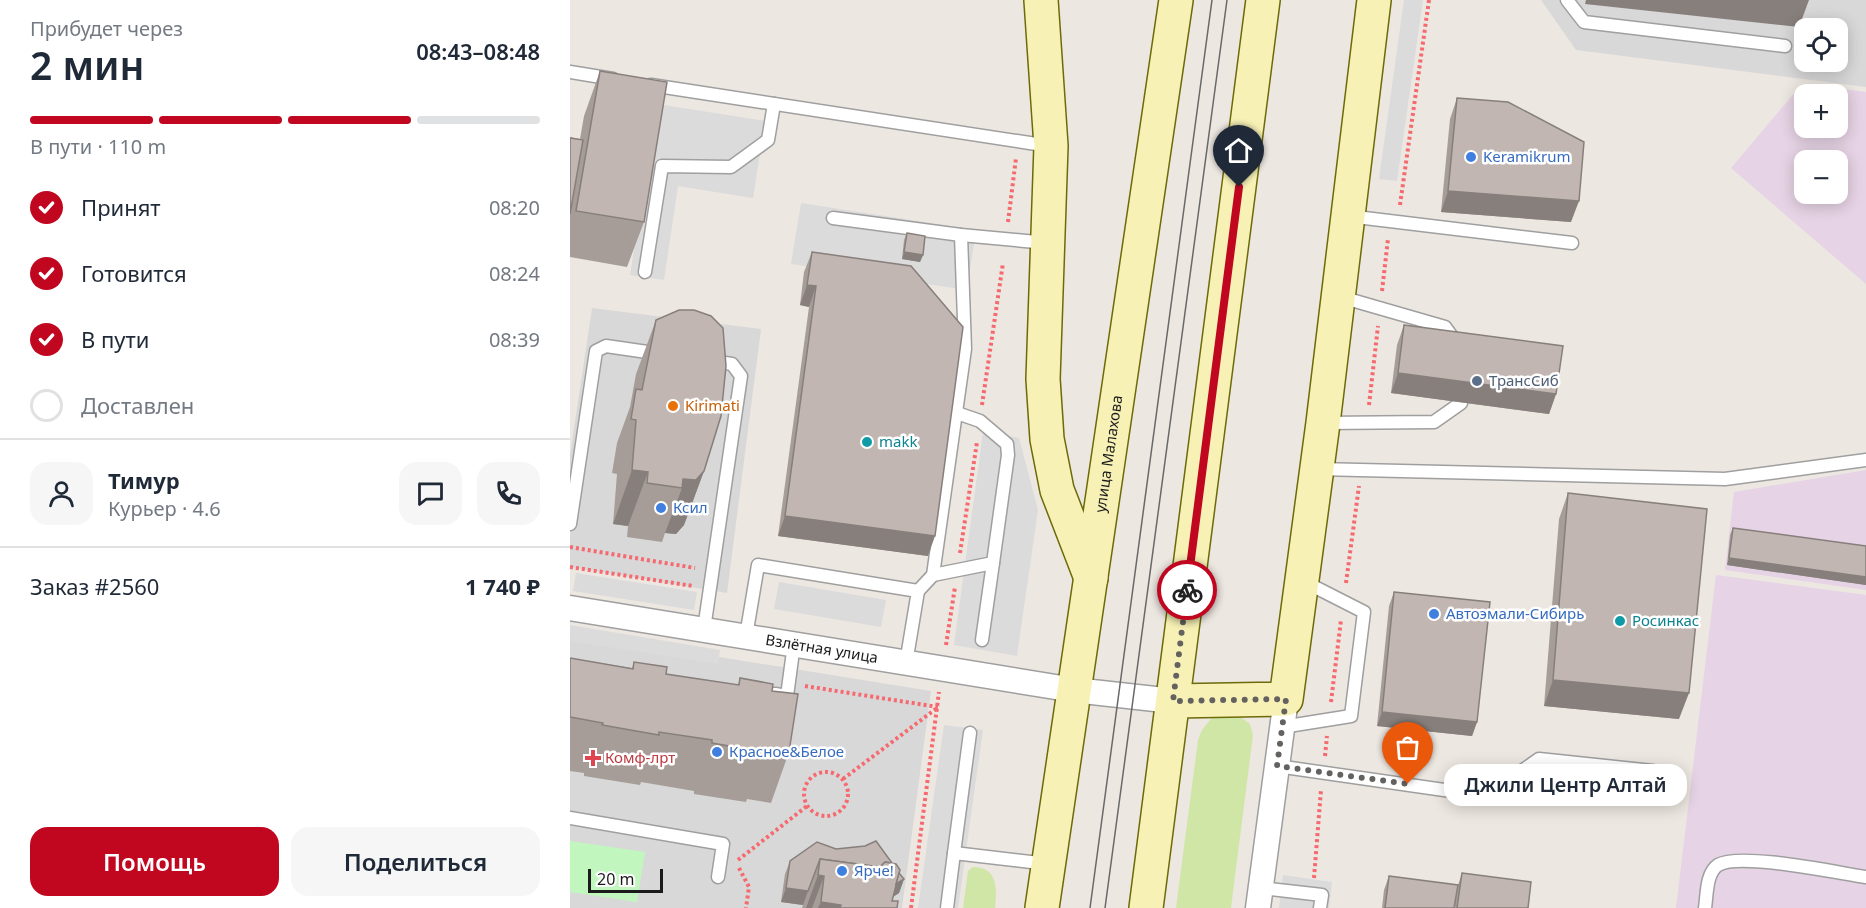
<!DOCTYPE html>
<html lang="ru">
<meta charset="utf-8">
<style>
:root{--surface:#fff;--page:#f6f6f7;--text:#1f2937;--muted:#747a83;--line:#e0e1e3;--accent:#c10620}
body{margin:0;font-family:"Noto Sans",sans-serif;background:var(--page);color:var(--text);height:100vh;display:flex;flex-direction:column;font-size:22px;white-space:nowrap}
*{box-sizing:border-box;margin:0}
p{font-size:20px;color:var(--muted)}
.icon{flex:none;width:33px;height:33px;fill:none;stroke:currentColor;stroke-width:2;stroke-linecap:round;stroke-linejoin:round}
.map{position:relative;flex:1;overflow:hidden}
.panel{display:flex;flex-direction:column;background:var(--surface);width:570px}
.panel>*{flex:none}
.tools{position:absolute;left:1224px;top:18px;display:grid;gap:12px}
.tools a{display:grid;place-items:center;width:54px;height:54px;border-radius:12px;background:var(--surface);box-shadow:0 3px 15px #0003;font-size:30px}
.scale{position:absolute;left:18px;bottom:15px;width:75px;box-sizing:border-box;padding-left:6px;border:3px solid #1b1b1b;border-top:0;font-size:16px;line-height:21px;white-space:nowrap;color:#1b1b1b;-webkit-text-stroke:4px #fff;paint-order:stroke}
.pin{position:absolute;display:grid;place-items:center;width:51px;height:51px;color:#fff;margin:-62px -26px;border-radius:50% 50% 50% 0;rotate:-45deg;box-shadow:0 0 6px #0007}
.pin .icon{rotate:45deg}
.courier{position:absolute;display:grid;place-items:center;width:60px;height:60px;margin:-30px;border:4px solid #c10620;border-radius:50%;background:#fff;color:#222;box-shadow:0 2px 8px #0007}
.bubble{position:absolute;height:42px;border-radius:18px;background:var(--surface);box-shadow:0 3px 15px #0003;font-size:20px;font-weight:600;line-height:42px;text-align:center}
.overview em{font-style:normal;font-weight:600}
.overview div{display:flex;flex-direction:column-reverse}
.overview{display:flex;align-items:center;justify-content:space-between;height:102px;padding:0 30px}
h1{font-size:39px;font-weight:600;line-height:45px}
.bar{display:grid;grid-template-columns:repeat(4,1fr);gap:9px 6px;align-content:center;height:72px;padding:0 30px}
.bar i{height:8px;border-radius:4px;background:var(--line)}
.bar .active{background:var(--accent)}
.bar p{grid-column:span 4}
.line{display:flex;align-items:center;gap:15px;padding:0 30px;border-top:2px solid var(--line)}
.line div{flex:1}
.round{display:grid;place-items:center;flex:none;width:63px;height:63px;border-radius:18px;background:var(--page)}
ol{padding:0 30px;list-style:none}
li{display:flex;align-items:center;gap:18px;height:66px}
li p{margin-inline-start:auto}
li .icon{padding:6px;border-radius:50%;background:var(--accent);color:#fff;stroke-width:4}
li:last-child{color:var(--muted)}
li i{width:33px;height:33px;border:3px solid var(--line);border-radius:50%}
.cta{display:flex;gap:12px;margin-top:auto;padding:12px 30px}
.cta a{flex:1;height:69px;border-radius:18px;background:var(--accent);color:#fff;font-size:24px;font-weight:600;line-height:69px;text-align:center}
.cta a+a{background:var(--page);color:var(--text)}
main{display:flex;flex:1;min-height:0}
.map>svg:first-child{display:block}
</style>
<main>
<section class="panel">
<div class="overview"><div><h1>2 мин</h1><p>Прибудет через</p></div><em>08:43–08:48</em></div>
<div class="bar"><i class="active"></i><i class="active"></i><i class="active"></i><i></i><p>В пути · 110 m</p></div>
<ol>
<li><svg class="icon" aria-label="check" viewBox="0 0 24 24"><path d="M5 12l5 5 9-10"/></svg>Принят<p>08:20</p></li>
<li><svg class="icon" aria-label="check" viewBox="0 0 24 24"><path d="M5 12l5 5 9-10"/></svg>Готовится<p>08:24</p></li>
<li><svg class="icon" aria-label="check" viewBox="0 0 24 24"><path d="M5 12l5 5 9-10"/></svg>В пути<p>08:39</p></li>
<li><i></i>Доставлен</li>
</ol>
<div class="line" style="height:108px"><a class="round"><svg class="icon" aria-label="person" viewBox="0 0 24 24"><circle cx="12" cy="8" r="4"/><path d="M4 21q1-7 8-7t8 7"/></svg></a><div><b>Тимур</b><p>Курьер · 4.6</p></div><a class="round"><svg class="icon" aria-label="chat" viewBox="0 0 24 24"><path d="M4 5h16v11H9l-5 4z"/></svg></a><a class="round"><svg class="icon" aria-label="phone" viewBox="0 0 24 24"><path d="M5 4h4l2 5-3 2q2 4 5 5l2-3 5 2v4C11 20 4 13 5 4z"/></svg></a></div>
<div class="line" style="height:78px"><div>Заказ #2560</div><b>1 740 ₽</b></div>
<div class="cta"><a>Помощь</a><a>Поделиться</a></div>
</section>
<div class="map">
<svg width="1296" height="908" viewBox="0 0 1296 908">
<rect width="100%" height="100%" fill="#ede7e1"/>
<g fill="#d9d8d8" fill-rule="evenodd">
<path d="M971 0H1296V87L1006 50ZM1234 28H1268V62H1234Z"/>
<path d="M22 308 191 329 157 593 0 567V455Z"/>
<path d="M0 633 361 691 332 908H0Z"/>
</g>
<g fill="#e6d3e5" fill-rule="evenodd">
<path d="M1232 84 1296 92V284L1161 168ZM1234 94H1268V128H1234ZM1234 160H1268V194H1234Z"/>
<path d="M1296 470V590L1155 570 1164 492Z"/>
<path d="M1146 575 1296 595V908H1106Z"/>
</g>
<g fill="#cfe6a7">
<path d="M665 713 680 724 683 735 661 908H606L628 740 632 730 645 714Z"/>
<path d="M403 867C428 867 427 889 425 908H393L398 871Z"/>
</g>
<path fill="#c1f7be" d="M0 841 75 852 67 902 0 892Z"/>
<g fill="#dbdbdb">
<path d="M834 0H853L827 181 809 179Z"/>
<path d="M87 104 195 121 183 198 108 186 94 280 60 275Z"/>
<path d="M231 203 406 230 397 290 221 264Z"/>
<path d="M413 432 449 438 468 510 447 656 384 645Z"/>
<path d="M6 573 127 592 124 610 3 591Z"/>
<path d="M209 582 316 600 311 627 204 609Z"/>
<path d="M0 625 150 650 148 664 0 641Z"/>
<path d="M374 725 413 730 388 908H348Z"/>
<path d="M713 875 762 882 759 908H709Z"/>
</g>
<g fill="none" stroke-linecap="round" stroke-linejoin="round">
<defs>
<g id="service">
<path d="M997 0 1014 22 1215 46"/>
<path d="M0 72 43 79"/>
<path d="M81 85 479 146"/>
<path d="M778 216 1002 243"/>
<path d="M263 218 391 235 477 243"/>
<path d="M75 272 92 166 161 167 198 140 204 104"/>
<path d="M771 297 875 327 886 342"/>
<path d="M754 423 864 422 891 403"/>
<path d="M748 469 1155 479 1296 460"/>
<path d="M0 524 26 351 36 346 91 354"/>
<path d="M363 575 423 563 438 455 437 444 410 421 387 413"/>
<path d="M348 591 363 575 395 349 391 235"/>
<path d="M134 629 171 376 162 364 141 361"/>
<path d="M176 636 188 565 348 591 336 663"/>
<path d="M412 640 423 563"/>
<path d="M205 694 217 696 224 644"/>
<path d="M712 727 781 716 794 612 735 582"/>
<path d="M707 766 916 796 969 759 1083 771"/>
<path d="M0 818 153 844 148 877"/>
<path d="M384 853 400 733"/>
<path d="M691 888 752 895 750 908"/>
<path d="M377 908 384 853 478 864"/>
<path d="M1135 908C1137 895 1136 873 1148 865 1170 852 1268 873 1296 877"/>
</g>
<g id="minor">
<path id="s1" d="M0 608 504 690 603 701"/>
<path d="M688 908 716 699"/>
</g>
<g id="secondary">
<path d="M471 0 481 146 473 379 477 439 487 490 521 578"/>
<path d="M603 701 716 699 753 423 804 0"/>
<path id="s2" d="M472 908 606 0"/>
<path d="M576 908 693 0"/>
</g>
</defs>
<use href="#service" stroke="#9f9f9f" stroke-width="15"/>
<use href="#minor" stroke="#9f9f9f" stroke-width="27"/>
<use href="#secondary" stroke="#6d6a08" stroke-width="36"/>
<g stroke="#f5696f" stroke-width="4" stroke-dasharray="3 3" stroke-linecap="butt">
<path d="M830 205 859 0"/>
<path d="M438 222 446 158"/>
<path d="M812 291 818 239"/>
<path d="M412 405 433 263"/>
<path d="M799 405 808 326"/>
<path d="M0 547 125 568"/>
<path d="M390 553 407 442"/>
<path d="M0 567 123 586"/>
<path d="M776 583 789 486"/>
<path d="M376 645 385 587"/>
<path d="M235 686 368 707"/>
<path d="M761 702 771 620"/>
<path d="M755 756 757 736"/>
<circle cx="256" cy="794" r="22"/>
<path d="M273 779 367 708"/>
<path d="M168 860 237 806"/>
<path d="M169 868 179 887 176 908"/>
<path d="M744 878 751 790"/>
<path d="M341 908 369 692"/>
</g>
<use href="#service" stroke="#fff" stroke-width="12"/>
<use href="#minor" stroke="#fff" stroke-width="24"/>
<use href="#secondary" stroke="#f7f1b5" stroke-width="33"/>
<g stroke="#696969" stroke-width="1.5">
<path d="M520 908 642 0"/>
<path d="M535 908 657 0"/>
</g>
</g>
<g fill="#a69d98">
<path d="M30 71 74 222 57 267 0 257V137L10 139 14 116Z"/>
<path d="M887 98 1001 222 871 212 880 119Z"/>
<path d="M337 233 353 255 350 262 332 259 334 240Z"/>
<path d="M242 252 358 556 208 536 239 307 230 305 234 272Z"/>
<path d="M86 320 134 471 114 525 106 534 95 533 92 542 57 537 58 526 43 524 47 474 42 473 47 443 60 407 66 374Z"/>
<path d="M834 325 986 394 979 414 821 393 827 345Z"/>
<path d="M998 493 1109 719 974 706 989 519Z"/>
<path d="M1163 528 1296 546V585L1157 565 1160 535Z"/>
<path d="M824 592 907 722 902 736 807 726 819 606Z"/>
<path d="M0 658 62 668 64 662 96 674 168 685 170 678 202 691 219 752 201 803 177 799 176 802 124 794V791L71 782 70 785 14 776V773L0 771Z"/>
<path d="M247 842 329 873 334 879 329 893 323 897 322 901 327 908H232L233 905 211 902 215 874 220 861Z"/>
<path d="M892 873 958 908H812L814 890 819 876 888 885Z"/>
</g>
<g fill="#877f7c">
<path d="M1016 0H1239L1229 27 1015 4Z"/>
<path d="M878 191 1009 201 1001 222 871 212Z"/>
<path d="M334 252 353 255 350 262 332 259Z"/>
<path d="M237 285 246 286 239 307 230 305Z"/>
<path d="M828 373 986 394 979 414 821 393Z"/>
<path d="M62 470 78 472 58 526 43 524Z"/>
<path d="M134 471 114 525 106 534 95 533 112 488 113 479Z"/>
<path d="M215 516 365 536 358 556 208 536Z"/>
<path d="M1159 558 1296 577V585L1157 565Z"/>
<path d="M983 680 1119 693 1109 719 974 706Z"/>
<path d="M812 712 907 722 902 736 807 726Z"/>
<path d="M248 875 254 876 242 908H236Z"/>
<path d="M334 879 329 893 305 908 271 905 270 908H248L251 902Z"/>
<path d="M216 888 238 891 233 905 211 902Z"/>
</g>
<g fill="#c1b6b1" stroke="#877f7c" stroke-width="1.5">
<path d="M30 71 97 82 74 222 6 211Z"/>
<path d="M887 98 938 102 1014 142 1009 201 878 191Z"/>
<path d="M0 138 13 140 0 214Z"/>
<path d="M337 233 355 236 353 255 334 252Z"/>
<path d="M242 252 341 266 393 327 365 536 215 516 246 286 237 285Z"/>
<path d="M109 310H124L141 316 153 328 156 366 151 416 134 471 126 480 113 479 112 488 77 483 78 472 62 470 66 420 61 419 66 389 72 390 86 320Z"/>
<path d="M834 325 993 346 986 394 828 373Z"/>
<path d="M998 493 1137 509 1119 693 983 680Z"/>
<path d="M1163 528 1296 546V577L1159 558Z"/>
<path d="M824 592 920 602 907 722 812 712Z"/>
<path d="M0 658 63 669 64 662 97 667 96 674 169 685 170 678 203 684 202 691 228 694 219 752 195 748 194 752 142 743V740L89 732V735L32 725 33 723 0 717Z"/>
<path d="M306 841 322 863 315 862 310 867 250 859 238 891 216 888 220 861 247 842 266 849 295 846Z"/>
<path d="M250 859 310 867 315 862 326 864 330 870 322 901H328L327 908H270L271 905 251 902 254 876 248 875Z"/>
<path d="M329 873 334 879 326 884Z"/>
<path d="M892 873 961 882 958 908H887Z"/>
<path d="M819 876 888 885 884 908H815Z"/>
</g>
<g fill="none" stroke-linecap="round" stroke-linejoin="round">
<path stroke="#646260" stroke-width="6" stroke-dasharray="0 10.8" d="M617 590 603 701 716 699 707 766 838 784"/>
<path stroke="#c10620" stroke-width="8" d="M617 590 669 187"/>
</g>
<g fill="#3f7fe0" stroke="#fff" stroke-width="2">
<circle cx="901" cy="157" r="6"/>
<circle cx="91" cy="508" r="6"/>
<circle cx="864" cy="614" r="6"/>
<circle cx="147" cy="752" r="6"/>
<circle cx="272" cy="871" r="6"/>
</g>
<circle fill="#5c6f8a" stroke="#fff" stroke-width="2" cx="907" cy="381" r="6"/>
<circle fill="#e8710a" stroke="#fff" stroke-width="2" cx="103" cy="406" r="6"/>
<g fill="#0f9aa8" stroke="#fff" stroke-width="2">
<circle cx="297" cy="442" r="6"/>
<circle cx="1050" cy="621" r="6"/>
</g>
<path fill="#e0444e" stroke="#fff" stroke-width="2" d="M20 749h6v6h6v6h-6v6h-6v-6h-6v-6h6z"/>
<g text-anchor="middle" stroke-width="5" stroke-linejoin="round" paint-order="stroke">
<g font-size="15" fill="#366cbe" stroke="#fff" text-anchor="start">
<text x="913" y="162">Keramikrum</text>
<text x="103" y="513">Ксил</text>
<text x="876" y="619">Автоэмали-Сибирь</text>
<text x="159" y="757">Красное&amp;Белое</text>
<text x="284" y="876">Ярче!</text>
</g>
<g font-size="15" fill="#4e5e75" stroke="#fff" text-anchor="start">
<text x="919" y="386">ТрансСиб</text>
</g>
<g font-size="15" fill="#c56008" stroke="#fff" text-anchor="start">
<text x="115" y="411">Kirimati</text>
</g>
<g font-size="15" fill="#0d838f" stroke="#fff" text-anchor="start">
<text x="309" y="447">makk</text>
<text x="1062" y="626">Росинкас</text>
</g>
<g font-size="15" fill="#1b1b1b" stroke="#fff">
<text dy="5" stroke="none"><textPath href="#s2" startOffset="459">улица Малахова</textPath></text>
<text dy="5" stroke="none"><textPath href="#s1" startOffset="255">Взлётная улица</textPath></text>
</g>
<g font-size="15" fill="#be3a42" stroke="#fff" text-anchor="start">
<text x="35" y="763">Комф-лрт</text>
</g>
</g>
</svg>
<div class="tools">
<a><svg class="icon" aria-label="locate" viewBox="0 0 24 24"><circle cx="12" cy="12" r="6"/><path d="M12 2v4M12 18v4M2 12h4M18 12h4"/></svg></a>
<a>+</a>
<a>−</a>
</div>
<div class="scale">20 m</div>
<div class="pin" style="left:838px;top:784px;background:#ea580c"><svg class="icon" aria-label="bag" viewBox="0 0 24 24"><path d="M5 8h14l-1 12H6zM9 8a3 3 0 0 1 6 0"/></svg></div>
<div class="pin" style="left:669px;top:187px;background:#1f2937"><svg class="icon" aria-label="home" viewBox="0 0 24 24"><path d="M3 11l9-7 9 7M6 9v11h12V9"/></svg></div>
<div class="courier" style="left:617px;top:590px"><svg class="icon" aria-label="bike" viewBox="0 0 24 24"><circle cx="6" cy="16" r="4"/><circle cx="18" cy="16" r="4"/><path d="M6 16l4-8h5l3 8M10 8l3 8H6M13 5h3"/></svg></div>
<div class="bubble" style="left:874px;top:764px;width:243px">Джили Центр Алтай</div>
</div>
</main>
